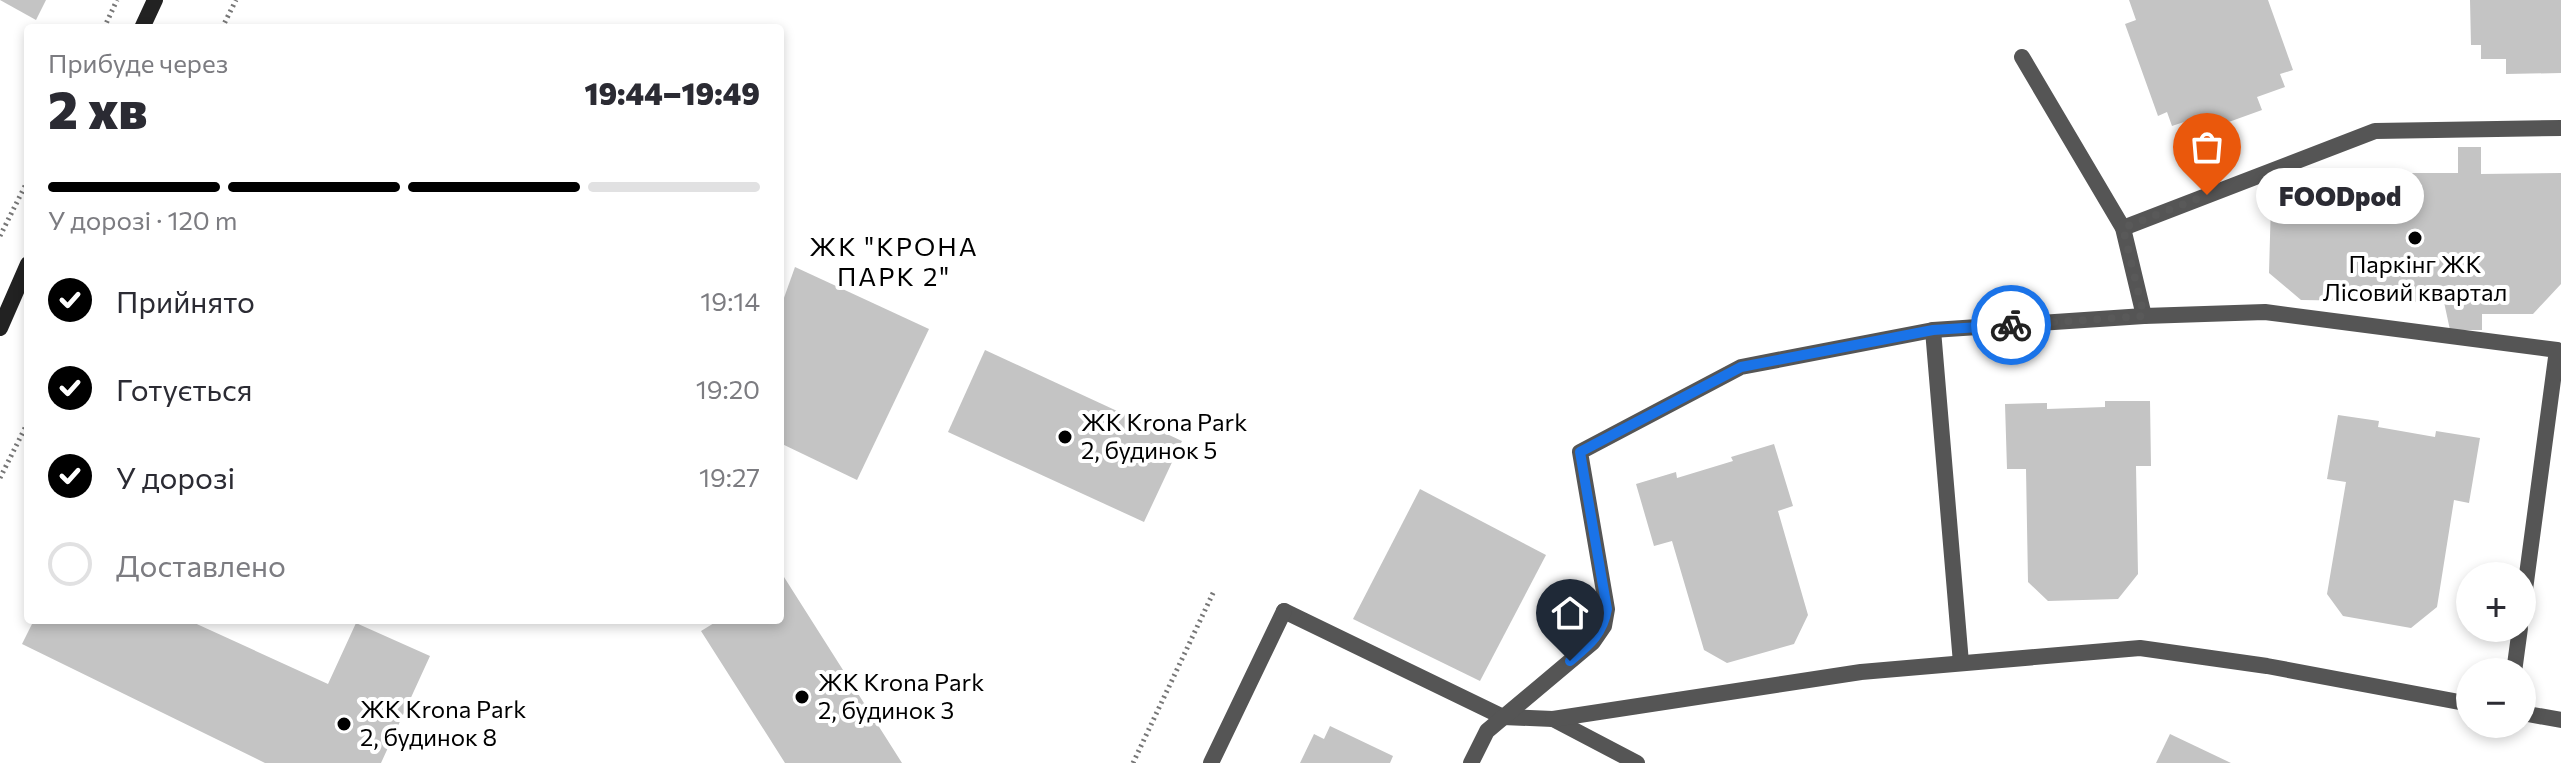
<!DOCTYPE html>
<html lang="uk">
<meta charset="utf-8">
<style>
:root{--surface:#fff;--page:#f2f2f3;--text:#2b2b33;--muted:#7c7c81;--line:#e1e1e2;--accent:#000}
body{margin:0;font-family:Commissioner,sans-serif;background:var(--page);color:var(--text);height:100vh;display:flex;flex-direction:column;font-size:30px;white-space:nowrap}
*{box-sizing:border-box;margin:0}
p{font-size:26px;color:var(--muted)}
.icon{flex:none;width:44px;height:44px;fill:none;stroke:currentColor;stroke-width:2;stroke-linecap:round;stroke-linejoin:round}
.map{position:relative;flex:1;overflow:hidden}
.details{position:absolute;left:24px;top:24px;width:760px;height:600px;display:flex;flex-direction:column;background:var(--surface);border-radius:8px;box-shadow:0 4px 12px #0003}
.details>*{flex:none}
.fabs{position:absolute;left:2456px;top:562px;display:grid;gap:16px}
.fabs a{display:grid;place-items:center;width:80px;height:80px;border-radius:50%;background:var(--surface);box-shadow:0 4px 12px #0003;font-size:40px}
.pin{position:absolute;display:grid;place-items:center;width:68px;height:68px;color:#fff;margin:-82px -34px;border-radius:50% 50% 50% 0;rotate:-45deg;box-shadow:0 0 8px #0007}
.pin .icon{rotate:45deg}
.courier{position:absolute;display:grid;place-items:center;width:80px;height:80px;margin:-40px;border:6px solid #1a73e8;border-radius:50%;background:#fff;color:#222;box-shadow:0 2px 10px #0007}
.bubble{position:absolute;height:56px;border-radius:28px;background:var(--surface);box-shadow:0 4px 12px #0003;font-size:26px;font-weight:800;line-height:56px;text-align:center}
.overview em{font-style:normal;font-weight:800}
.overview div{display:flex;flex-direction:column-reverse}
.overview{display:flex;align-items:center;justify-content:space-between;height:136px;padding:0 24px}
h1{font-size:52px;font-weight:800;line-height:60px}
.bar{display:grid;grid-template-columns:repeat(4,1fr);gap:12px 8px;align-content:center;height:96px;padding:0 24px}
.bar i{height:10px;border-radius:6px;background:var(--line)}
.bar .on{background:var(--accent)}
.bar p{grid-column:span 4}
ol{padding:0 24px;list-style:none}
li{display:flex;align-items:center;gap:24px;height:88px}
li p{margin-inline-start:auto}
li .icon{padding:8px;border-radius:50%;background:var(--accent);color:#fff;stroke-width:4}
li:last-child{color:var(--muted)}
li i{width:44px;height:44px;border:4px solid var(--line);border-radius:50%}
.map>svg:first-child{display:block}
</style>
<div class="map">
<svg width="2561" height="763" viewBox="0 0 2561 763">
<rect width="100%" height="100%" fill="#fff"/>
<g fill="#c4c4c4">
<path d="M0 0H46L36 20Z"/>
<path d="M2129 0H2268L2293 70 2280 74 2285 87 2257 97 2262 110 2201 132 2196 118 2172 126 2167 112 2158 116 2125 24 2136 20Z"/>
<path d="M2470 0H2561V73L2506 74V59H2481V45H2471Z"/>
<path d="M2458 147H2481V174L2561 173V284L2533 314H2482V330H2450L2444 302 2301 300 2269 273 2271 202 2283 185V196L2397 195V173H2458Z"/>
<path d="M795 267 929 329 857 480 780 443V309Z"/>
<path d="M985 350 1182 441 1144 522 948 432Z"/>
<path d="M2105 401H2150L2151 466H2136L2138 574 2118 599 2048 601 2028 582 2026 469H2007L2005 404 2047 403V409L2105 407Z"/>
<path d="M2338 415 2379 421 2378 427 2435 437 2436 431 2480 438 2469 503 2454 500 2437 607 2411 628 2343 616 2327 594 2346 482 2327 479Z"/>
<path d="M1774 444 1793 506 1778 511 1808 615 1794 644 1727 663 1704 650 1672 541 1654 546 1636 484 1676 472 1677 478 1733 461 1731 457Z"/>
<path d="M1420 489 1546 555 1480 681 1353 619Z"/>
<path d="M784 577 902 763H785L701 631 719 620H780V580Z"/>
<path d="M34 620H188L328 684 356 623 430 656 381 763H265L22 644Z"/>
<path d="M1330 726 1393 756 1390 763H1300L1314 734 1324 739Z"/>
<path d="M2170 734 2231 763H2156Z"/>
</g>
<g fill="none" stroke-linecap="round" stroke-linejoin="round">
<g stroke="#777" stroke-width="5" stroke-dasharray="2 4" stroke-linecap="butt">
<path d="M104 28 117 0"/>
<path d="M222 28 236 0"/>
<path d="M0 236 28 180"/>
<path d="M0 478 28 422"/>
<path d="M1133 763 1214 591"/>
</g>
<g stroke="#555" stroke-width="16">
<path d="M2022 57 2123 228 2144 316"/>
<path d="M2123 228 2375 131 2561 128"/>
<path d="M1933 330 1961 663"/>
<path d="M1284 611 1503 717 1553 719 1637 763"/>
<path d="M2514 672 2520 628"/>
<path d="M2522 713 2561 720"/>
<path d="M1553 719 1861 672 2140 648 2267 666 2470 704"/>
<path d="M1471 763 1487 731 1593 642 1604 626 1607 609 1580 452 1741 367 1933 330 2144 316 2265 312 2557 350 2522 612"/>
</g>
<path stroke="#555" stroke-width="16" d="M1211 763 1284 611"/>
<g stroke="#222" stroke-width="16">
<path d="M142 28 155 0"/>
<path d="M0 328 28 264"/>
</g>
</g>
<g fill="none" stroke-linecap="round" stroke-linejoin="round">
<path stroke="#595959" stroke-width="8" stroke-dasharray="0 14.4" d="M2011 325 2144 316 2123 228 2207 195"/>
<path stroke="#1a73e8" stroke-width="10" d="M1570 661C1589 645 1603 634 1607 609L1580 452 1741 367 1933 330 2011 325"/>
</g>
<g fill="#000" stroke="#fff" stroke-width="3">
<circle cx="2415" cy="238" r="8"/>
<circle cx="1065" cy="437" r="8"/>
<circle cx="802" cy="697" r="8"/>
<circle cx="344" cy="724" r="8"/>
</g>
<g text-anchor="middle" stroke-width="8" stroke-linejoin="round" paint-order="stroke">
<g font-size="24" fill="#000" stroke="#fff" text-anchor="start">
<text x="2415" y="273" text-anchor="middle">Паркінг ЖК<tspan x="2415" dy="28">Лісовий квартал</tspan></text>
<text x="1081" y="431">ЖК Krona Park<tspan x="1081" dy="28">2, будинок 5</tspan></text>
<text x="818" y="691">ЖК Krona Park<tspan x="818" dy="28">2, будинок 3</tspan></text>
<text x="360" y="718">ЖК Krona Park<tspan x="360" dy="28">2, будинок 8</tspan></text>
</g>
<g font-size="26" letter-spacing="2" fill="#000" stroke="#fff">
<text x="894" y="256">ЖК "КРОНА<tspan x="894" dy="30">ПАРК 2"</tspan></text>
</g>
</g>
</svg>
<div class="fabs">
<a>+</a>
<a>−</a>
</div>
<div class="pin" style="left:2207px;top:195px;background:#ea580c"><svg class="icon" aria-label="bag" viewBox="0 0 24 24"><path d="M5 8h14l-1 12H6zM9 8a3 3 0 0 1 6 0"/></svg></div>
<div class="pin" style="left:1570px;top:661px;background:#1f2937"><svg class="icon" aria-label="home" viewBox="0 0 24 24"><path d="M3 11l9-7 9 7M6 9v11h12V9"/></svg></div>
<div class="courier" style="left:2011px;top:325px"><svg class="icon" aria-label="bike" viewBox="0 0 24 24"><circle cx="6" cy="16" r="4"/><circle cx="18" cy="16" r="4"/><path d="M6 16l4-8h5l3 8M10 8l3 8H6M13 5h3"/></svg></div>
<div class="bubble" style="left:2256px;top:168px;width:168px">FOODpod</div>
<section class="details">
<div class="overview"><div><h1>2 хв</h1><p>Прибуде через</p></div><em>19:44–19:49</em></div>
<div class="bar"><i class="on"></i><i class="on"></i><i class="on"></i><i></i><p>У дорозі · 120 m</p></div>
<ol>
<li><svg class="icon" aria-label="check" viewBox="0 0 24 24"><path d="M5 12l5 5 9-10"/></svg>Прийнято<p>19:14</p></li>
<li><svg class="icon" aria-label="check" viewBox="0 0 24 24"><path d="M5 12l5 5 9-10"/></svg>Готується<p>19:20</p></li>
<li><svg class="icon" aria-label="check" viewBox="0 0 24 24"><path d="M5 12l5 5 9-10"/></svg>У дорозі<p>19:27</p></li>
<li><i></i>Доставлено</li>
</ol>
</section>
</div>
